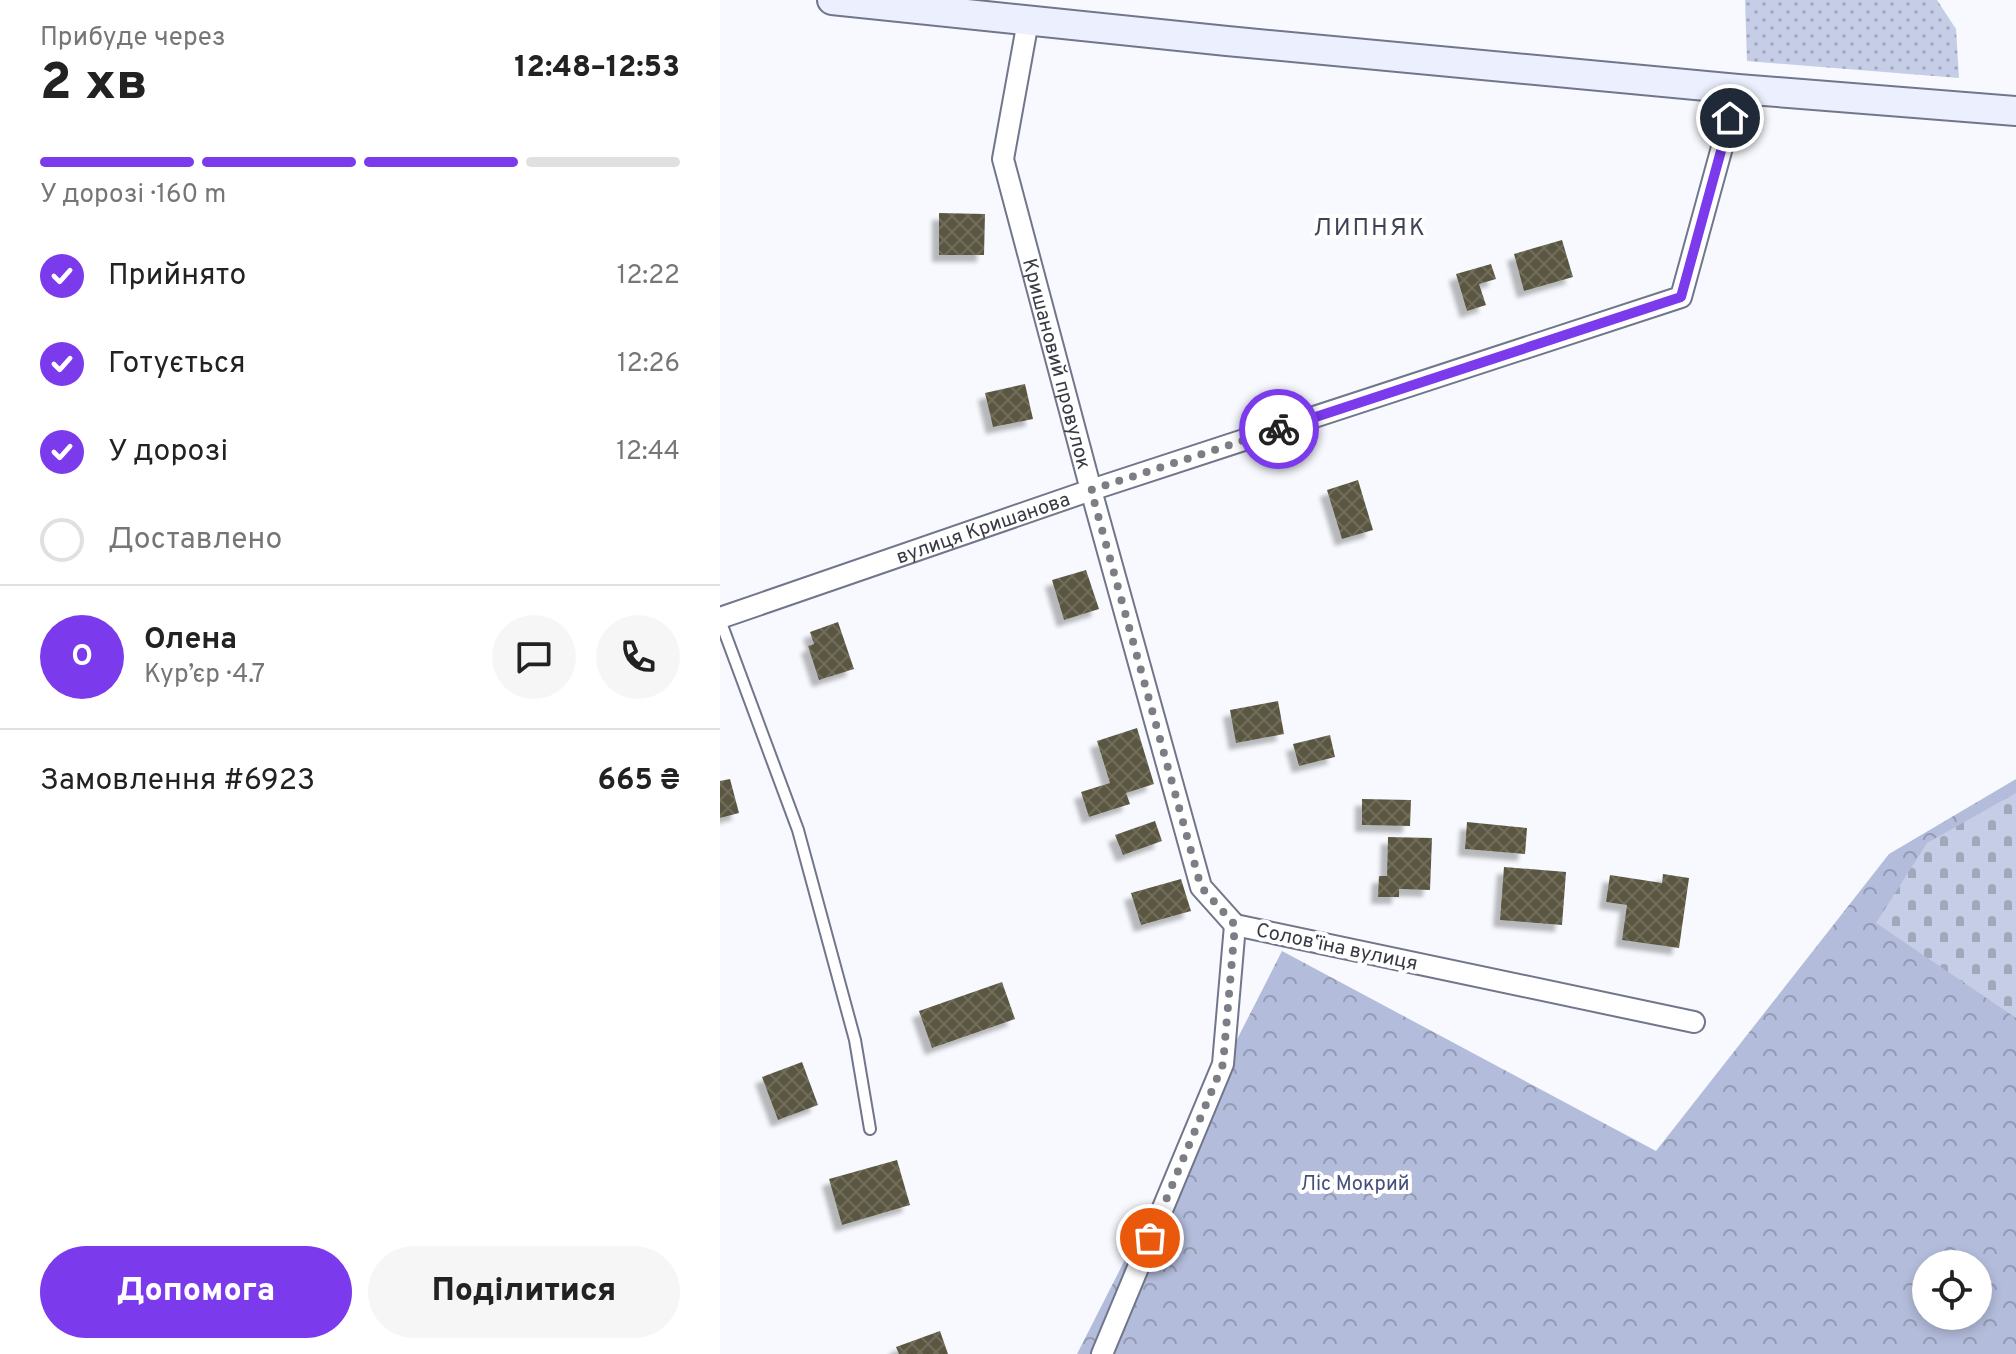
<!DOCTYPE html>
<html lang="uk">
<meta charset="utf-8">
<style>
:root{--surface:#fff;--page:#f6f6f6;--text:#222;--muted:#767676;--line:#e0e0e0;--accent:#7c3aed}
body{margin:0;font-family:Overpass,sans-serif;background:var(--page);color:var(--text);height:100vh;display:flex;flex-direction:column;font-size:30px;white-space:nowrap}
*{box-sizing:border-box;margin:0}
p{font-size:26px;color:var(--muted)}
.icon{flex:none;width:44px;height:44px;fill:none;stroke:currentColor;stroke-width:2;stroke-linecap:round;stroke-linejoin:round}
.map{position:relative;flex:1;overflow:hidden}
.details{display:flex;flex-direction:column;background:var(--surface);width:720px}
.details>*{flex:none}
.buttons{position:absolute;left:1192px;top:1250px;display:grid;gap:16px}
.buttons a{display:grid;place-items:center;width:80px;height:80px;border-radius:50%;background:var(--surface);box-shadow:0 4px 12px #0003;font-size:40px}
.pin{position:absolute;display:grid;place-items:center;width:68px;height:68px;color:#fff;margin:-34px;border:4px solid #fff;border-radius:50%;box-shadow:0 2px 8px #0007}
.courier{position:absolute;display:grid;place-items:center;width:80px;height:80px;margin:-40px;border:6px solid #7c3aed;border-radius:50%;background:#fff;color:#222;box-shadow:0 2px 10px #0007}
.overview em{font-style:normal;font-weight:800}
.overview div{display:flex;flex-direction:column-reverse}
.overview{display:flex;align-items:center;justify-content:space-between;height:136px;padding:0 40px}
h1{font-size:52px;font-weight:800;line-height:60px}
.bar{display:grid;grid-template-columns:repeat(4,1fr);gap:12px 8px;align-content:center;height:96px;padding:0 40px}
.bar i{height:10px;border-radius:6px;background:var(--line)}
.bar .current{background:var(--accent)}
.bar p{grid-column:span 4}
.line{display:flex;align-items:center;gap:20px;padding:0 40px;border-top:2px solid var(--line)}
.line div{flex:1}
.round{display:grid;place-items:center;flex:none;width:84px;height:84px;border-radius:42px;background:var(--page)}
ol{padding:0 40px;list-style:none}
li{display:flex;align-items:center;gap:24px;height:88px}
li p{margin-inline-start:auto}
li .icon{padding:8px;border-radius:50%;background:var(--accent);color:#fff;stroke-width:4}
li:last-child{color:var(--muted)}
li i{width:44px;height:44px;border:4px solid var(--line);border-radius:50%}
.button{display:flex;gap:16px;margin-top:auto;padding:16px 40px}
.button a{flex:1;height:92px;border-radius:48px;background:var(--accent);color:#fff;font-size:32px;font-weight:800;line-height:92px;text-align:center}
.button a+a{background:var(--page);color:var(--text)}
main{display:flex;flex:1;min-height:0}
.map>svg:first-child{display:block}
</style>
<main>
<section class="details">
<div class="overview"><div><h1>2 хв</h1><p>Прибуде через</p></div><em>12:48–12:53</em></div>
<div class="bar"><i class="current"></i><i class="current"></i><i class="current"></i><i></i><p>У дорозі · 160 m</p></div>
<ol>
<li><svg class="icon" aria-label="check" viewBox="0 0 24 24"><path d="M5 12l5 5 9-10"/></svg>Прийнято<p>12:22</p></li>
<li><svg class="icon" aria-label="check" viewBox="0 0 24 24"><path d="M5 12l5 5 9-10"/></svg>Готується<p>12:26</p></li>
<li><svg class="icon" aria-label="check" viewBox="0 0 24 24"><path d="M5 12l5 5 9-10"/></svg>У дорозі<p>12:44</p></li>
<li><i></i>Доставлено</li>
</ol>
<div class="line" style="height:144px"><b class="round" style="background:var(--accent);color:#fff">О</b><div><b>Олена</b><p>Кур’єр · 4.7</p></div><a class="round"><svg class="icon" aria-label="chat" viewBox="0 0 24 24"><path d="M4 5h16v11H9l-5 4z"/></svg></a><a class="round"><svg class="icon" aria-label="phone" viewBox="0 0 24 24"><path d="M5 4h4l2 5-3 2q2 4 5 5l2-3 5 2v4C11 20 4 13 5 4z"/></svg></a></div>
<div class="line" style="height:104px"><div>Замовлення #6923</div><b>665 ₴</b></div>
<div class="button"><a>Допомога</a><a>Поділитися</a></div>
</section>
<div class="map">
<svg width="1296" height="1354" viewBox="0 0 1296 1354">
<defs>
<pattern id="grass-dots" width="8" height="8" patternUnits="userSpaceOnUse" patternTransform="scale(2)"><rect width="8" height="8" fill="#c6cde6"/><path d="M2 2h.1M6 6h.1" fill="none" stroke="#a2a8bc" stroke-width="1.8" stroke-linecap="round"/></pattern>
<pattern id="forest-crowns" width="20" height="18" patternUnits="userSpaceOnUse" patternTransform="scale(2)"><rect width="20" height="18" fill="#b3bcdb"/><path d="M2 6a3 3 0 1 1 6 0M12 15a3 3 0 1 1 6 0" fill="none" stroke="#939ab3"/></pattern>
<pattern id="cemetery-stones" width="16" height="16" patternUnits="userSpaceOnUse" patternTransform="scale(2)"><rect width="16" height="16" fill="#c6cde6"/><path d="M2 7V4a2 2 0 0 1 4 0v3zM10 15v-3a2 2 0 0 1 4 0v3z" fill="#a2a8bc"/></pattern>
<pattern id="building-cross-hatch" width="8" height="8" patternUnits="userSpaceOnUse" patternTransform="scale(2)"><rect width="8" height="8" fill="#5a5741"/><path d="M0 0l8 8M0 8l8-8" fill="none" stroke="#6f6d5c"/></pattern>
<filter id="shadow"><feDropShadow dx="-7" dy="7" stdDeviation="2" flood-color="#0004"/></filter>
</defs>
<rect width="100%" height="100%" fill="#f7f9fe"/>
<path fill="url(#grass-dots)" d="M1025 0H1217L1236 29 1239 78 1027 61Z"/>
<path fill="url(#forest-crowns)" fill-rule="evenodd" d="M1296 779V1354H357L562 951 936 1151 1169 854ZM1206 1264H1258V1316H1206Z"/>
<path fill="url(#cemetery-stones)" d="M1296 793V1018L1156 923 1207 843Z"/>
<g fill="url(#building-cross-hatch)" filter="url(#shadow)">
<path d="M219 213 265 214 264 255H219Z"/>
<path d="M842 240 853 277 804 291 794 254Z"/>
<path d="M771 264 776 279 759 284 766 305 747 311 736 274Z"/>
<path d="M305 384 313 419 273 427 265 393Z"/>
<path d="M638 480 653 530 622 539 607 490Z"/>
<path d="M366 570 379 609 344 620 332 580Z"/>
<path d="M118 622 134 669 99 680 88 646 94 644 90 632Z"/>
<path d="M558 701 564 734 516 743 510 710Z"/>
<path d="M417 728 434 784 406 793 410 804 369 817 361 792 390 783 377 741Z"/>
<path d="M610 735 615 757 579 766 573 744Z"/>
<path d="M10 779 19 813 0 818V781Z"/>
<path d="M642 799 691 800 690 826 642 825Z"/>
<path d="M435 821 442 841 403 855 395 835Z"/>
<path d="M747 822 807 828 805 854 745 849Z"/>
<path d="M668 837 712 838 710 890 679 889V897H658L659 876H667Z"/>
<path d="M784 867 846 872 842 925 780 920Z"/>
<path d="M943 874 969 878 959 948 902 940 907 905 886 902 890 875 942 883Z"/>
<path d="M461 879 471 911 421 925 411 893Z"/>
<path d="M282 982 295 1019 212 1048 199 1011Z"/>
<path d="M82 1062 98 1105 58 1120 42 1077Z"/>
<path d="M177 1160 190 1205 122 1225 109 1179Z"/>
<path d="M220 1331 228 1354H179L176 1347Z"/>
</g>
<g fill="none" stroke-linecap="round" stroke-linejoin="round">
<defs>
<path id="service" d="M0 620 78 830 135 1040 150 1129"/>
<g id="minor">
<path id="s1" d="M308 21 283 159 371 490 481 887 515 925"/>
<path id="s2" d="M0 618 371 490 961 297 1018 89"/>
<path d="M515 925 974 1022"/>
<path d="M382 1354 503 1064 515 925"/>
</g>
<path id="secondary" d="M112 0 507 41 1018 89 1296 111"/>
</defs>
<use href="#service" stroke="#70768b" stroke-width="14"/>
<use href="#minor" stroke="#70768b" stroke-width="24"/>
<use href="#secondary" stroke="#70768b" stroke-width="32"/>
<use href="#service" stroke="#fff" stroke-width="10"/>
<use href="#minor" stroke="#fff" stroke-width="20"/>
<use href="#secondary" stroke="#ecf0fe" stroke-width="28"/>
</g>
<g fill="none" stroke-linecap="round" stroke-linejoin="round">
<path stroke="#7b7e85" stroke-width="8" stroke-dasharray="0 14.4" d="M430 1238 503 1064 515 925 481 887 371 490 559 429"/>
<path stroke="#7c3aed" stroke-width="10" d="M559 429 961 297 1010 118"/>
</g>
<g text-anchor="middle" stroke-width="8" stroke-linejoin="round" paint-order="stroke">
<g font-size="20" fill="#383b44" stroke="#fff">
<text dy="7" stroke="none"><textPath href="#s1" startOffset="352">Кришановий провулок</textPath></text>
<text dy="7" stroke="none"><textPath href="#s2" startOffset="278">вулиця Кришанова</textPath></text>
<text transform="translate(617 946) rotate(12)" y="7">Соловʼїна вулиця</text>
</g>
<g font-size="20" fill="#444f7c" stroke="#fff">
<text x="635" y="1190">Ліс Мокрий</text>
</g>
<g font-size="24" letter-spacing="2" fill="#3d4356" stroke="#fff">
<text x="650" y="235">ЛИПНЯК</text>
</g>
</g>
</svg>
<div class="buttons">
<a><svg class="icon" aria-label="locate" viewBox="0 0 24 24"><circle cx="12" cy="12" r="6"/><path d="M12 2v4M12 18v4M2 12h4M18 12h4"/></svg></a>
</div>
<div class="pin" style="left:430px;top:1238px;background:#ea580c"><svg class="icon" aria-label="bag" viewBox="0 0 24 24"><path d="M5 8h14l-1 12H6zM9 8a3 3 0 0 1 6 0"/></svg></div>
<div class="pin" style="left:1010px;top:118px;background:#1f2937"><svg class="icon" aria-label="home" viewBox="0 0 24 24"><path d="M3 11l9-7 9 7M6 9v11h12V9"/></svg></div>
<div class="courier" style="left:559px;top:429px"><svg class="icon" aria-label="bike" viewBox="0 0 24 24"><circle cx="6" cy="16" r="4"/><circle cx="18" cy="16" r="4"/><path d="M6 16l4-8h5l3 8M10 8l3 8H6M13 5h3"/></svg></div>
</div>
</main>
